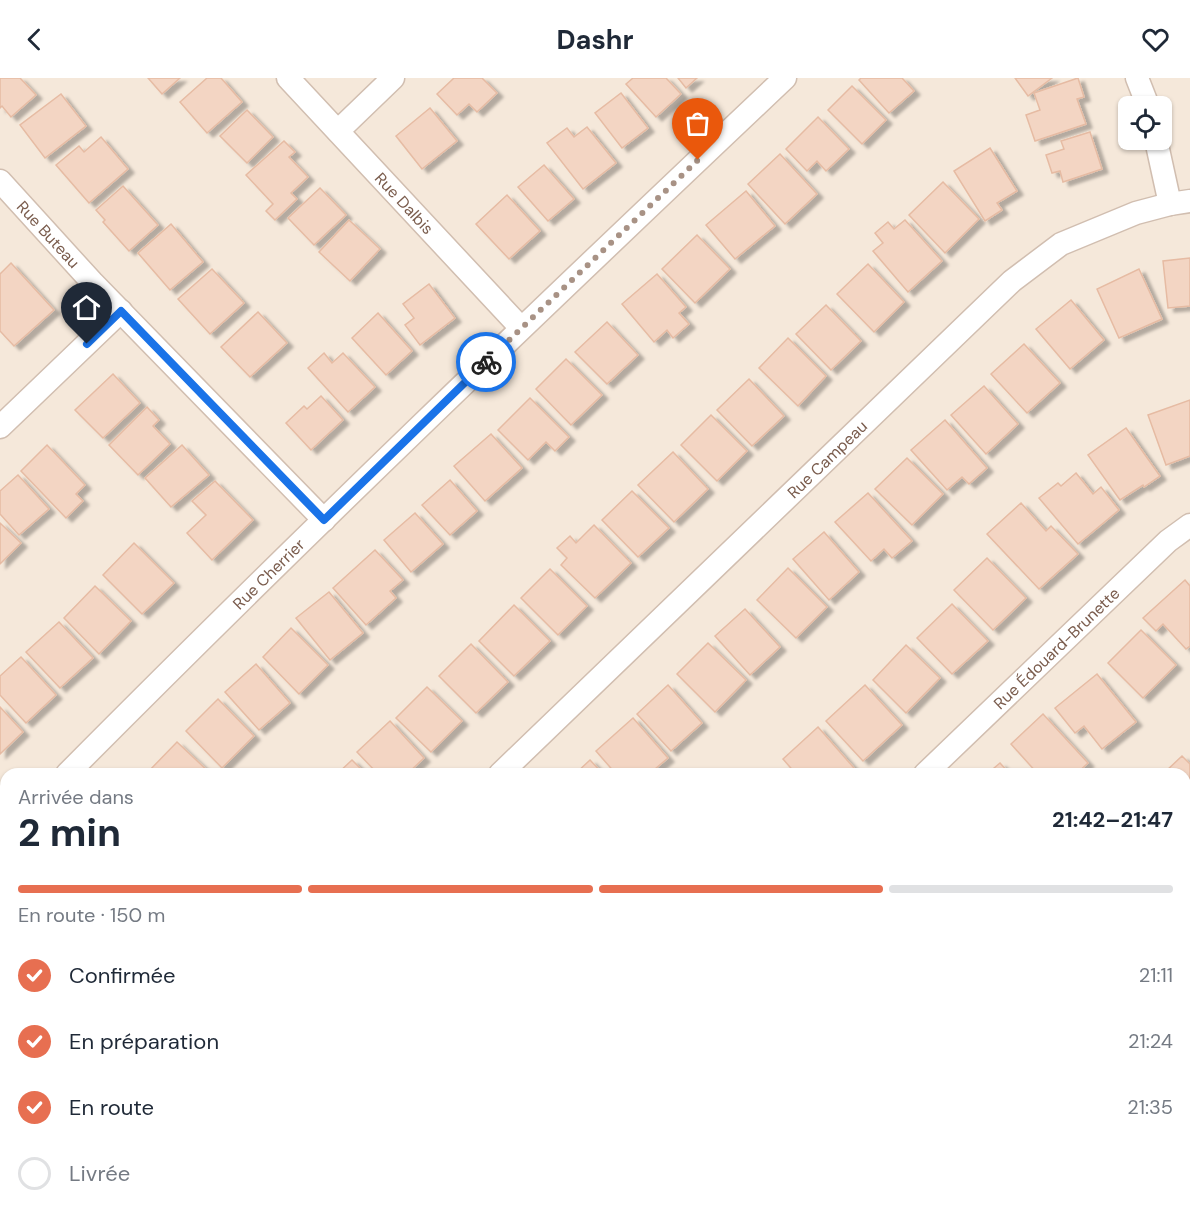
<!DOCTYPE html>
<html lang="fr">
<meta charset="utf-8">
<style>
:root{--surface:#fff;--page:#f2f2f3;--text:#1f2937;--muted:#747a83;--line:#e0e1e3;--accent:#e76f51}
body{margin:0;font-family:"DM Sans",sans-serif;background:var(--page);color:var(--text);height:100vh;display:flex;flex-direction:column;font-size:22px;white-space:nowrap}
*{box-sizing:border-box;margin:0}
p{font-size:20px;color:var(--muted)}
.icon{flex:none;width:33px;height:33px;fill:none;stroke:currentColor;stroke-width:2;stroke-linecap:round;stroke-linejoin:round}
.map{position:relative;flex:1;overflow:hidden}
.drawer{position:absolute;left:0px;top:690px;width:1191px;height:452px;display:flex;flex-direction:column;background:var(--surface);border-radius:18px 18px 0 0;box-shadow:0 2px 4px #0004}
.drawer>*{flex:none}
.tools{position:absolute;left:1118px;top:18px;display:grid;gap:12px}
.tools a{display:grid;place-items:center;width:54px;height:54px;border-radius:9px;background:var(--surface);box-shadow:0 2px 4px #0004;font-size:30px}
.pin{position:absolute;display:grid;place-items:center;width:51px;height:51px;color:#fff;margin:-62px -26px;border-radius:50% 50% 50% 0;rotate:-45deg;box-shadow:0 0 6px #0007}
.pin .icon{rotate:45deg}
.courier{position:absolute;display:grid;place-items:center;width:60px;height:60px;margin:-30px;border:4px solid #1a73e8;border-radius:50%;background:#fff;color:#222;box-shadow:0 2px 8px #0007}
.headline em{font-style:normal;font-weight:700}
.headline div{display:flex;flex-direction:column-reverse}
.headline{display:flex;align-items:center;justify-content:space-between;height:102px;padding:0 18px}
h1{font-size:39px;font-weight:700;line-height:45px}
.bar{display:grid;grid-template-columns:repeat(4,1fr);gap:9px 6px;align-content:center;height:72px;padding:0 18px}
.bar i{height:8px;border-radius:4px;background:var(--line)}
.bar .current{background:var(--accent)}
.bar p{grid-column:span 4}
ol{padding:0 18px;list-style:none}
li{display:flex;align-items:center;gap:18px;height:66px}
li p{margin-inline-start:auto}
li .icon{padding:6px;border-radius:50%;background:var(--accent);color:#fff;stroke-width:4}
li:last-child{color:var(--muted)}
li i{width:33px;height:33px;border:3px solid var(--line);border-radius:50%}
header{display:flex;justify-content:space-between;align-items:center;height:78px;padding:0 18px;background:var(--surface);font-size:27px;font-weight:700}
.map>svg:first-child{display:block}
</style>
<header><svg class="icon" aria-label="back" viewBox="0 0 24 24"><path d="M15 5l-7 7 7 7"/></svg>Dashr<svg class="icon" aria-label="heart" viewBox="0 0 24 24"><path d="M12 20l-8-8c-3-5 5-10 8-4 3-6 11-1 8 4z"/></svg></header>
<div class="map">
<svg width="1190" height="1141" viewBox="0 0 1190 1141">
<defs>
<filter id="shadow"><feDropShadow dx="6" dy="4" stdDeviation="1.5" flood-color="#0004"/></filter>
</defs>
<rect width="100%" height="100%" fill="#fdf6ec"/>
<path fill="#f5e8da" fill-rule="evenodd" d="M0 0H1190V1045L1185 1051V696H6V1136H1105L1098 1141H296L294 1138 290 1141H0ZM1128 28H1161V62H1128Z"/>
<path fill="#d8ecc9" d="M1190 1045V1141H1098L1105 1136H1185V1051Z"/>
<g fill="#f3d5c3" stroke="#e6bba3" stroke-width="1.5" filter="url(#shadow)">
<path d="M0 0H20L36 17 11 39 2 28 0 30Z"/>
<path d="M148 0H180L162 16Z"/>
<path d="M207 0H221L242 24 207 55 180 24Z"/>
<path d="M454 0H482L497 15 477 34 469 26 457 37 437 16Z"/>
<path d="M633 0H666L681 16 656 39 626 6Z"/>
<path d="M678 0H697L686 10Z"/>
<path d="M861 0H902L914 13 889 35 859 2Z"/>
<path d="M1015 0H1052L1028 18Z"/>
<path d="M1078 0 1084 19 1077 21 1086 46 1035 63 1026 37 1040 32 1034 15Z"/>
<path d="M852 8 886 42 862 66 828 32Z"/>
<path d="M621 15 648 50 622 70 595 35Z"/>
<path d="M61 16 86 48 45 80 20 47Z"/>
<path d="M430 30 457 63 422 91 396 58Z"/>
<path d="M247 32 273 59 247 85 220 58Z"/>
<path d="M818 39 849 71 826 93 817 83 807 93 786 71Z"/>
<path d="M587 49 616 85 583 111 547 65 567 50 574 59Z"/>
<path d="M1090 54 1102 91 1063 104 1060 93 1052 95 1046 77 1064 71 1061 63Z"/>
<path d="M101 59 128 91 89 125 56 87 79 68 84 74Z"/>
<path d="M284 63 295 74 289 79 308 99 291 115 297 121 275 142 266 133 273 126 246 97Z"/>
<path d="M990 70 1017 113 997 125 1002 132 985 143 954 93Z"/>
<path d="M780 76 817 116 785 146 748 106Z"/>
<path d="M544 87 574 121 548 143 518 109Z"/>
<path d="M943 104 979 141 945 175 909 137Z"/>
<path d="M123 108 158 147 129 173 103 144 105 142 96 132Z"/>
<path d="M320 110 346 137 314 167 288 140Z"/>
<path d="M746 113 775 148 735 181 706 147Z"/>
<path d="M507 117 540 153 509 181 476 146Z"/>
<path d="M349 142 380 171 350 203 319 174Z"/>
<path d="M905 142 942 183 908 214 873 173 883 165 875 155 888 144 894 151Z"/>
<path d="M171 146 203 184 170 212 138 175Z"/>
<path d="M697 157 730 191 695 225 662 191Z"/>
<path d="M1190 180V228L1168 230 1163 183Z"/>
<path d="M11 185 54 232 14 268 0 253V196Z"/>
<path d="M868 186 904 224 874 254 837 216Z"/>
<path d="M212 191 244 225 210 256 178 221Z"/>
<path d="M1139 191 1162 241 1119 260 1097 211Z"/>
<path d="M657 196 686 229 679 235 689 246 673 260 667 252 654 264 622 226Z"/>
<path d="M429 206 455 240 420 267 405 247 414 240 403 226Z"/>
<path d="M1071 222 1104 262 1070 291 1036 251Z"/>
<path d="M826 227 861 263 831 292 796 256Z"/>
<path d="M258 234 287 265 250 299 221 269Z"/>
<path d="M378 235 412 273 386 297 352 260Z"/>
<path d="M607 244 638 277 607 306 575 274Z"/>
<path d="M788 260 826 298 798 328 759 290Z"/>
<path d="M1024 266 1060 305 1027 335 991 296Z"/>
<path d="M324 275 332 285 343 275 375 309 348 334 308 290Z"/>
<path d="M566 281 602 317 571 347 536 311Z"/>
<path d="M113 296 140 325 103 360 75 332Z"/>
<path d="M749 301 784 338 752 368 717 332Z"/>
<path d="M984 308 1018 346 986 376 951 337Z"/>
<path d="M321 318 343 342 311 372 286 345 304 328 307 331Z"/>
<path d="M530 320 569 359 555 373 546 364 528 382 498 352Z"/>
<path d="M1190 322V378L1166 387 1148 337Z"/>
<path d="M147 329 159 342 153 348 170 366 138 397 109 367Z"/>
<path d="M711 337 747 373 717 403 681 367Z"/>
<path d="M945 342 987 390 969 406 962 399 947 412 911 372Z"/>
<path d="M1126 350 1160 398 1144 409 1143 407 1120 422 1088 377Z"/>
<path d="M491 356 522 390 485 423 454 388Z"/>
<path d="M47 367 85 407 76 416 83 423 66 440 21 393Z"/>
<path d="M182 367 209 397 171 429 145 400Z"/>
<path d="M673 374 708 411 674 444 638 407Z"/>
<path d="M907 380 943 416 912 447 875 411Z"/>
<path d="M1076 395 1093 416 1101 409 1119 432 1078 466 1039 420 1058 405 1061 408Z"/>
<path d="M18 397 49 431 19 457 0 436V413Z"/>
<path d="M450 402 477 433 450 457 422 427Z"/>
<path d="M215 403 253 442 212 482 187 455 206 437 192 423Z"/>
<path d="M632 413 669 450 638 479 602 442Z"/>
<path d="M868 415 912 463 892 480 884 471 871 483 835 444Z"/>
<path d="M1021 425 1046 453 1051 448 1078 476 1039 511 987 456Z"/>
<path d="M415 435 443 466 411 494 384 462Z"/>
<path d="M0 445 21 465 0 486Z"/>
<path d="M594 447 631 485 595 520 561 487 567 480 557 470 570 458 576 465Z"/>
<path d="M824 454 859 494 829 522 793 481Z"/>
<path d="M134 465 174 505 142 536 103 497Z"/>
<path d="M375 472 403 502 390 513 396 520 366 547 333 510Z"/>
<path d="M987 480 1026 520 993 552 954 512Z"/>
<path d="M788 490 827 529 796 560 757 522Z"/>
<path d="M550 491 587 528 558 557 521 520Z"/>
<path d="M1185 502 1190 508V568L1186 571 1163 546 1156 553 1143 540Z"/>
<path d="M95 508 131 543 99 576 64 540Z"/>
<path d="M329 514 363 555 330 582 296 540Z"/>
<path d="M952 526 988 563 952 596 917 560Z"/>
<path d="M514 527 550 563 514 598 479 563Z"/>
<path d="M745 531 780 569 750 597 715 558Z"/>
<path d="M59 544 93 580 60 610 26 574Z"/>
<path d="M291 550 328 587 299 616 263 579Z"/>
<path d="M1141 552 1176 587 1143 620 1108 585Z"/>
<path d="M708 565 746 602 715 634 677 596Z"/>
<path d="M471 566 508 604 476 635 439 598Z"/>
<path d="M906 567 940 600 906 635 873 602Z"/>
<path d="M21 579 56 617 26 645 0 617V598Z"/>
<path d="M256 586 290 625 259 652 225 614Z"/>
<path d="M1097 596 1136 644 1102 671 1084 648 1075 655 1055 630Z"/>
<path d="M668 607 702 645 671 673 637 636Z"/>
<path d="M865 607 902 647 863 683 826 643Z"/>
<path d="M427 609 462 643 431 674 396 640Z"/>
<path d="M218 621 254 658 222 690 186 653Z"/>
<path d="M0 629 23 654 0 676Z"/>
<path d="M1043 636 1088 685 1076 696H1063L1060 693 1057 696H1038L1011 666Z"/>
<path d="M633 640 668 680 649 696H616L596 673Z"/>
<path d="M390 643 424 680 407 696H378L357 674Z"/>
<path d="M818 649 854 690 848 696H796L783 681Z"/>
<path d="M177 664 211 696H146Z"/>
<path d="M1182 678 1190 686V722L1185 716V696H1167L1165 694Z"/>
<path d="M352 682 366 696H337Z"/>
<path d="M590 682 603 696H575Z"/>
<path d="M1000 685 1010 696H987Z"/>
<path d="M1185 740 1190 745V759L1185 763Z"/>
<path d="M0 843 6 850V901L0 893Z"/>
<path d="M1185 920 1190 925V981L1185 976Z"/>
<path d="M0 1019 6 1029V1088L4 1089 0 1083Z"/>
<path d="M110 1136H154L158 1141H114Z"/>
<path d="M168 1136H198L191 1141H173Z"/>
<path d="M339 1136H391L384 1141H343Z"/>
<path d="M407 1136H424L428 1141H400Z"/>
<path d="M585 1136H627L630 1141H574Z"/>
<path d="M705 1136H760L762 1141H703L707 1140Z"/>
<path d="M888 1136H922L924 1141H872Z"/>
<path d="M971 1136H1025L1014 1141H974Z"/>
</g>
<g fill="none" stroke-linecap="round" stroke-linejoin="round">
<defs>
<g id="street">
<path id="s1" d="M288 0 521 250"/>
<path d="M1137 0 1148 28"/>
<path d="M338 53 393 0"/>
<path d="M1156 62 1170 126"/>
<path id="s2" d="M0 103 92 204 324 442"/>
<path d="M0 349 121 233"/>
<path id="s3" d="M67 696C302 459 543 229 785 0"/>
<path id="s4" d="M500 696 1012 203 1061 166 1136 135 1170 126 1190 123"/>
<path id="s5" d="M925 696 1168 463 1190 447"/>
<path d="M0 759 6 754"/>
<path d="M1185 841 1190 836"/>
<path d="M488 1136 491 1141"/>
<path d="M820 1136 821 1141"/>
<path d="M3 1141 13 1136"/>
</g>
</defs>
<use href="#street" stroke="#d1beb0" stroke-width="25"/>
<use href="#street" stroke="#fff" stroke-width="22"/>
</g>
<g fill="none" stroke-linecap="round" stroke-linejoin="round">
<path stroke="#a89285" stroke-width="6" stroke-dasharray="0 10.8" d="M486 284 698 82"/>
<path stroke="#1a73e8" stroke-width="8" d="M87 266 121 233 324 442 486 284"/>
</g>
<g text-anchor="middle" stroke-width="4.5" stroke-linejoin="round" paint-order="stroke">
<g font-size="16" fill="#7a5c4d" stroke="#fffaf3">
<text dy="6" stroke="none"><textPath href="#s1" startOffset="171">Rue Dalbis</textPath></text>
<text dy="6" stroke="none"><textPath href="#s2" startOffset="72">Rue Buteau</textPath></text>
<text dy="6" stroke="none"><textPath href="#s4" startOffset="454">Rue Campeau</textPath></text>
<text dy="6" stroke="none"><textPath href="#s3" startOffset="284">Rue Cherrier</textPath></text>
<text dy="6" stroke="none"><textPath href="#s5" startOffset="182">Rue Édouard-Brunette</textPath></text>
</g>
</g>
</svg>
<div class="tools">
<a><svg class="icon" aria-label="locate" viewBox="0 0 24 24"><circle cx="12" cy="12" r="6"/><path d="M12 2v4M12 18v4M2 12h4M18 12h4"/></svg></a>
</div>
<div class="pin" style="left:698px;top:82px;background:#ea580c"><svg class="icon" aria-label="bag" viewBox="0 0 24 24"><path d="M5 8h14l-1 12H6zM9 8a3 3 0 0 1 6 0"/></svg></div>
<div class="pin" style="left:87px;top:266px;background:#1f2937"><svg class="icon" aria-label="home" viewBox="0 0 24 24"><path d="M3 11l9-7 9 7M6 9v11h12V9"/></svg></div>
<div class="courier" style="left:486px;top:284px"><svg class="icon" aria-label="bike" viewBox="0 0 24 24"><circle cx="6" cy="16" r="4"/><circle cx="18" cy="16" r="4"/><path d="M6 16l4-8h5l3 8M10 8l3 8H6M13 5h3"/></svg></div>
<section class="drawer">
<div class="headline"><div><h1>2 min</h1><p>Arrivée dans</p></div><em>21:42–21:47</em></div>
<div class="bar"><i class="current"></i><i class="current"></i><i class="current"></i><i></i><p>En route · 150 m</p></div>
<ol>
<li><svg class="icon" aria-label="check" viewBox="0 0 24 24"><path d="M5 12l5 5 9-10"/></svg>Confirmée<p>21:11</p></li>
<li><svg class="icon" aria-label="check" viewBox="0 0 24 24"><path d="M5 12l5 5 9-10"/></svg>En préparation<p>21:24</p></li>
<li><svg class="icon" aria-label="check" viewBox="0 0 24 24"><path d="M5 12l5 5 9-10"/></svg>En route<p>21:35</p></li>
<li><i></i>Livrée</li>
</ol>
</section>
</div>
